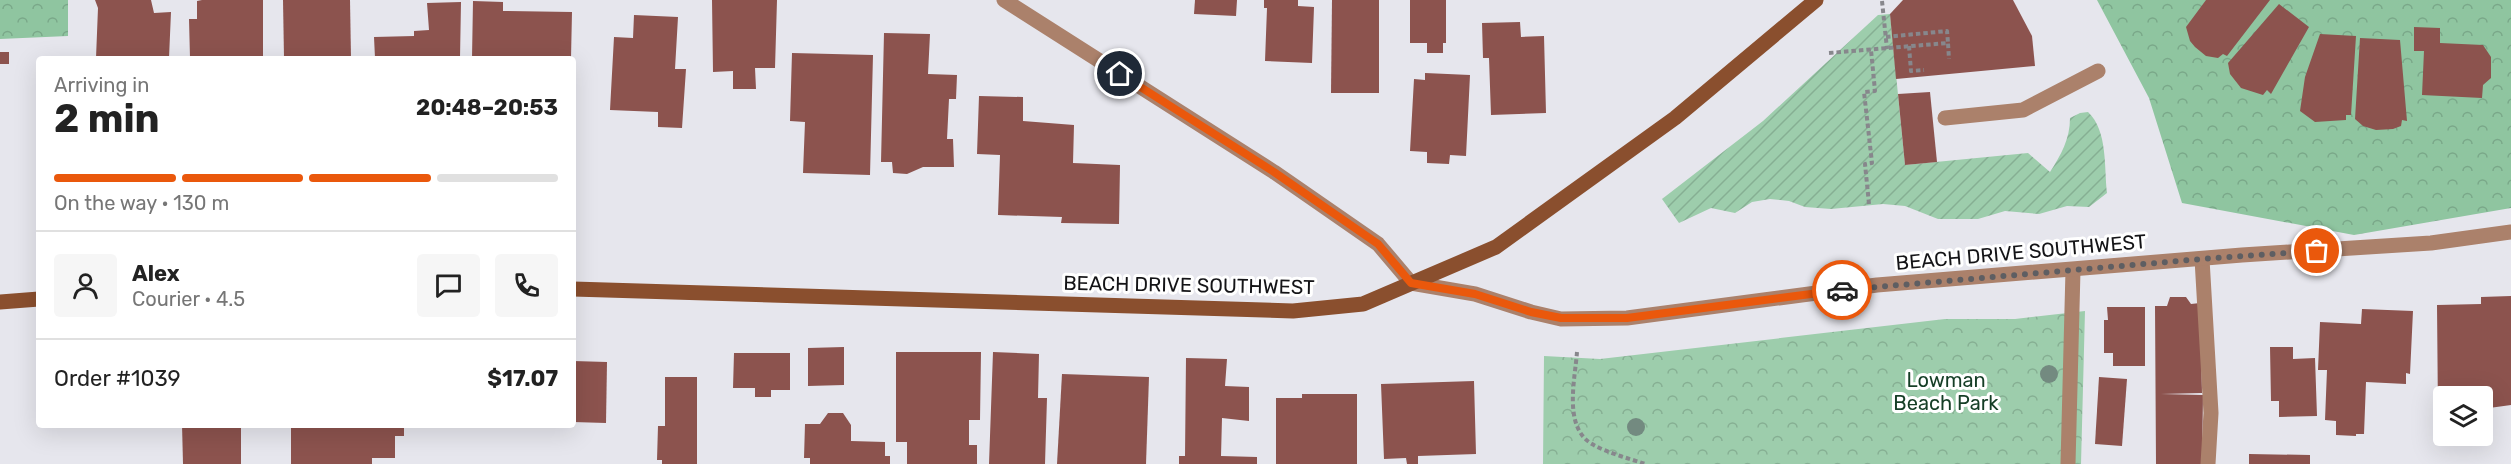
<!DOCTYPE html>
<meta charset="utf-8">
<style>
:root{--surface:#fff;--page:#f6f6f6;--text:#222;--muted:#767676;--line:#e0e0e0;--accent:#ea580c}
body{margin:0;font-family:Rubik,sans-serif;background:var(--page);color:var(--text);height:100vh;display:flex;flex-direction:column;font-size:22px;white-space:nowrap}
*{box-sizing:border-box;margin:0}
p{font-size:20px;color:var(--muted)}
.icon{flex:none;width:33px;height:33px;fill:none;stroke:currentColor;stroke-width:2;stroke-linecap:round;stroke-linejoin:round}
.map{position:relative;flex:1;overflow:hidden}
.sheet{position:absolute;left:36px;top:56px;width:540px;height:372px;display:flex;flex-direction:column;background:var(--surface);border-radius:6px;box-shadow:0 6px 24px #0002}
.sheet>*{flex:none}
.controls{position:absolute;left:2433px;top:386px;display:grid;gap:12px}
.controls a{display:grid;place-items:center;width:60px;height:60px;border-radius:6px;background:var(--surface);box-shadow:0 6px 24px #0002;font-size:30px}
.pin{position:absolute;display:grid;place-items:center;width:51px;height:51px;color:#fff;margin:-26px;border:3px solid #fff;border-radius:50%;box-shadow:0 2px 6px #0007}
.courier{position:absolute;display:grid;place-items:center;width:60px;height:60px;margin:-30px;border:4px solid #ea580c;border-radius:50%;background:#fff;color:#222;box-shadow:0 2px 8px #0007}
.headline em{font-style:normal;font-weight:700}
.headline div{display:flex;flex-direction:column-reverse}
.headline{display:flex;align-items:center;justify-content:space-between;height:102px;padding:0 18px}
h1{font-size:39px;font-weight:700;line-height:45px}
.bar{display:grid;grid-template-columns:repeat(4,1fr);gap:9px 6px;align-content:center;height:72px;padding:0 18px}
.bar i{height:8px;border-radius:4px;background:var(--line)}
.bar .active{background:var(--accent)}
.bar p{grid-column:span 4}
.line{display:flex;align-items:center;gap:15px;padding:0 18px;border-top:2px solid var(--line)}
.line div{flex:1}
.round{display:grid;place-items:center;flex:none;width:63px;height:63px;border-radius:6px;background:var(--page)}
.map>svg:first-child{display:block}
</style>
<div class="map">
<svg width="2511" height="464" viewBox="0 0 2511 464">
<defs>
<pattern id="forest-crowns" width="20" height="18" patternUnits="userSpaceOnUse" patternTransform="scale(1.5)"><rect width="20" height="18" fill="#8fc5a0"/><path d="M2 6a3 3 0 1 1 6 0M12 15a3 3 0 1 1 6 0" fill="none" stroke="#7aa889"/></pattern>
<pattern id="park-crowns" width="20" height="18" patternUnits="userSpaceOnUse" patternTransform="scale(1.5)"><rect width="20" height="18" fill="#9dcdac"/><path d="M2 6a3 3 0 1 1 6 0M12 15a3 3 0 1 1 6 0" fill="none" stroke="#86af93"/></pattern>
<pattern id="garden-furrows" width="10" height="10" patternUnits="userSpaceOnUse" patternTransform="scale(1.5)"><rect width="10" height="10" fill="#9dcdac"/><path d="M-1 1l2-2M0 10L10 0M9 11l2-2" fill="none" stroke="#86af93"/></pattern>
</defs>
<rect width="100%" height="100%" fill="#e6e6ed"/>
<g fill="url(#forest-crowns)">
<path d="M0 0H68V36L0 39Z"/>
<path d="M2097 0H2511V208L2354 235 2182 203 2149 98Z"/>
</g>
<path fill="url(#park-crowns)" d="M2085 311 2081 464H1543L1544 356 1600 359 1945 319H2015Z"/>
<path fill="url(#garden-furrows)" d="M1890 14 1905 165 2028 153 2050 172C2061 155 2070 139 2070 118L2080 113 2088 112C2108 131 2104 167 2107 193L2089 207 2067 206 2039 214 2005 211 1978 219H1938L1905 206 1883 204 1831 209 1805 207 1789 201 1770 199 1752 202 1735 213 1711 208 1679 223 1662 199 1763 121 1878 15Z"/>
<g fill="#8c534e">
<path d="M95 0H151L154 13 171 12 169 58H96L98 8Z"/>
<path d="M202 0H263V58H190L189 19H197V1Z"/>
<path d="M283 0H350L351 58H284Z"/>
<path d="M712 0H777L775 68H755L756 89H733V71L713 72Z"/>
<path d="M1195 0H1237L1236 16 1194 14Z"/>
<path d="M1264 0H1298V6L1314 7 1312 63 1265 61 1267 8H1264Z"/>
<path d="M1332 0H1379V93H1331Z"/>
<path d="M1410 0H1446V43H1443V53H1427V43H1410Z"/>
<path d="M1903 0H2013L2032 36 2035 66 1896 79 1890 14Z"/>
<path d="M2206 0H2270L2227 56 2223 54 2218 58 2206 56 2195 47 2190 41 2186 27Z"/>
<path d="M473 1 503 2V11L572 12 571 58H472Z"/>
<path d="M461 2 460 58H375L374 37 414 36V31L429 30 427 3Z"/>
<path d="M2279 4 2309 27 2271 94 2267 90 2263 95 2241 88 2230 74 2228 63Z"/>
<path d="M634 15 678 17 675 69H686L682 128 658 127V112L610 110 614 37 633 38Z"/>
<path d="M1520 22 1521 37 1544 36 1546 113 1491 115 1489 58H1483L1482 23Z"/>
<path d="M2414 27 2440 28V43L2483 45 2491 57V78L2483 85 2482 98 2422 95 2424 51H2414Z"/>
<path d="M884 33 930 34 928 74 957 75 956 99H949L947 139H953L954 167H923L907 174 893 173 892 162H881Z"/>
<path d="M2320 34 2356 36 2351 115H2346V120L2315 122 2300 111 2305 77Z"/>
<path d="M2360 38 2400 40 2407 121 2402 120 2401 126 2393 129 2376 130 2363 126 2355 119Z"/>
<rect x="0" y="52" width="9" height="12"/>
<path d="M792 53 873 55 870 175 803 173 805 122 790 121Z"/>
<path d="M1425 73 1470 75 1466 156 1450 155 1449 164 1427 163V152L1410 151 1414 79 1425 80Z"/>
<path d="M1930 92 1937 162 1905 165 1898 94Z"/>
<path d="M979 96 1023 97V121L1074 125 1073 163 1120 165 1119 224 1061 223 1062 217 998 215 1000 155 977 154Z"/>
<path d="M2511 296V405L2482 409V396H2444V415L2438 416 2437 305 2481 304V297Z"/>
<path d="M2170 297H2186L2191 304 2200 303 2202 393 2161 394 2203 395 2202 464H2156L2155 306H2167Z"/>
<path d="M2107 307H2145V366H2113V353H2104V320H2108Z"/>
<path d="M2362 309 2413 311 2410 374 2406 373V384L2366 382 2364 434H2356V436L2336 435V421L2325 420 2327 370H2318L2320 322 2361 324Z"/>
<path d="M844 347V385L808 386V348Z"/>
<path d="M2270 347H2293V359L2315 358 2317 416 2279 417V401H2271Z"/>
<path d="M896 352H981L980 420H969V445H977V464H907V442H896Z"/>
<path d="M993 352 1039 354 1038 398H1047L1045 464H989Z"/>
<path d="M734 353H790V390H771V397H755V388H733Z"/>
<path d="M1186 358 1227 359 1225 386 1249 387V421L1222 418 1221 456 1257 457V464H1179V456H1185Z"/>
<path d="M573 361 607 362 606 423 573 422Z"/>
<path d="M1062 374 1149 377 1146 464H1057Z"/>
<path d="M665 377H697V464H662V460H657L658 426H665Z"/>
<path d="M2099 377 2127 379 2122 446 2095 444Z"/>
<path d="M1474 381 1476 454 1418 456V464H1407L1406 458 1384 459 1381 384Z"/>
<path d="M1302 394H1357V464H1276V398H1302Z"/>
<path d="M828 413H843L851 425V441L885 442V456H890V464H810V458H804L805 424H820Z"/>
<path d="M182 424H241V464H183Z"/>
<path d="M291 424H404V436H395V458H372V464H291Z"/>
<path d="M2249 454 2310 455V464H2249Z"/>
</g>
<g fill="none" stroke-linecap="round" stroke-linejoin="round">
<g stroke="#87878c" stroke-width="4" stroke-dasharray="4.5 3" stroke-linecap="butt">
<path d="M1882 1 1887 49"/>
<path d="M1886 37 1947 31 1948 43"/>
<path d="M1909 46 1911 71 1924 70"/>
<path d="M1829 53 1948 43 1949 59"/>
<path d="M1869 204 1865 164 1872 163 1864 92 1875 91 1871 50"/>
<path d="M1577 352C1575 380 1563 427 1592 444 1607 453 1628 458 1645 464"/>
</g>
<g stroke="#ab816b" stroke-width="15">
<path d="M1945 118 2023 110 2098 71"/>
<path d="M2202 259 2211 413 2208 464"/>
<path d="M2068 464 2073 270"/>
</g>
<path stroke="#ab816b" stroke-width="15" d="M1411 283 1475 294 1531 312 1561 319 1627 318 1877 285 2242 255 2431 243 2511 232"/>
<path stroke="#ab816b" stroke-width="15" d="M1004 0 1274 172 1378 244 1411 283"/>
<g stroke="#8a4f2e" stroke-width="15">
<path d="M573 289 1293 311 1363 304 1496 247 1675 118 1816 0"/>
<path d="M0 302 39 299"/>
</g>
</g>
<g fill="#738a80">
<circle cx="2049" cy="374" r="9"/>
<circle cx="1636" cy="427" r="9"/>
</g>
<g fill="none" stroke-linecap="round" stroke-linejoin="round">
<path stroke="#5e5e62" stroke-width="6" stroke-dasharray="0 10.8" d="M1842 290 2202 259 2317 251"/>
<path stroke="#ea580c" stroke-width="8" d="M1120 74 1274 172 1378 244 1411 283 1475 294 1531 312 1561 318H1627L1842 290"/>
</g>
<g text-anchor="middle" stroke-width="6" stroke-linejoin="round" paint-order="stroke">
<g font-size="20" fill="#141417" stroke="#fff">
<text transform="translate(2021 252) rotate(-5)" y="7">BEACH DRIVE SOUTHWEST</text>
<text transform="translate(1189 285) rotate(1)" y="7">BEACH DRIVE SOUTHWEST</text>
</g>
<g font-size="20" fill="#153e26" stroke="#fff">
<text x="1946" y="387">Lowman<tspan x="1946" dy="23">Beach Park</tspan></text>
</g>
</g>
</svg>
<div class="controls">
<a><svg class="icon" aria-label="layers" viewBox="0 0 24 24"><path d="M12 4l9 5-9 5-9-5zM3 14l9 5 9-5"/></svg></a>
</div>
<div class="pin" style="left:2317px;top:251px;background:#ea580c"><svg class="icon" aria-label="bag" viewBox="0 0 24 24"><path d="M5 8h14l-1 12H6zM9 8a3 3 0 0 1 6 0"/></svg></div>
<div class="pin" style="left:1120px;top:74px;background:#1f2937"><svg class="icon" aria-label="home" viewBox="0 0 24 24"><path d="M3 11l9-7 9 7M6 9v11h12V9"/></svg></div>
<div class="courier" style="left:1842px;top:290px"><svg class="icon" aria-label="car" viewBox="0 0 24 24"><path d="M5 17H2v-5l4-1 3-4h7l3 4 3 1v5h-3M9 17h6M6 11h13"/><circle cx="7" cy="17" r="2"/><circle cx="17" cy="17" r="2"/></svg></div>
<section class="sheet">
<div class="headline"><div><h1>2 min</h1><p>Arriving in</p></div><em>20:48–20:53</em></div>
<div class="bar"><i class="active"></i><i class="active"></i><i class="active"></i><i></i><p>On the way · 130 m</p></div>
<div class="line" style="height:108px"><a class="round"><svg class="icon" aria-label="person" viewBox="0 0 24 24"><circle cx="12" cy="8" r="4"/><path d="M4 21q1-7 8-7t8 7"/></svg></a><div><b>Alex</b><p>Courier · 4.5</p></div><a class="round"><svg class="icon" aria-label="chat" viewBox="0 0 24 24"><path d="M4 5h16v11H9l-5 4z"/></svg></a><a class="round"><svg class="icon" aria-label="phone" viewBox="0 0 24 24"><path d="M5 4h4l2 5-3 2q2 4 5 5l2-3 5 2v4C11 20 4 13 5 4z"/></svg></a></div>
<div class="line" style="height:78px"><div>Order #1039</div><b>$17.07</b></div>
</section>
</div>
